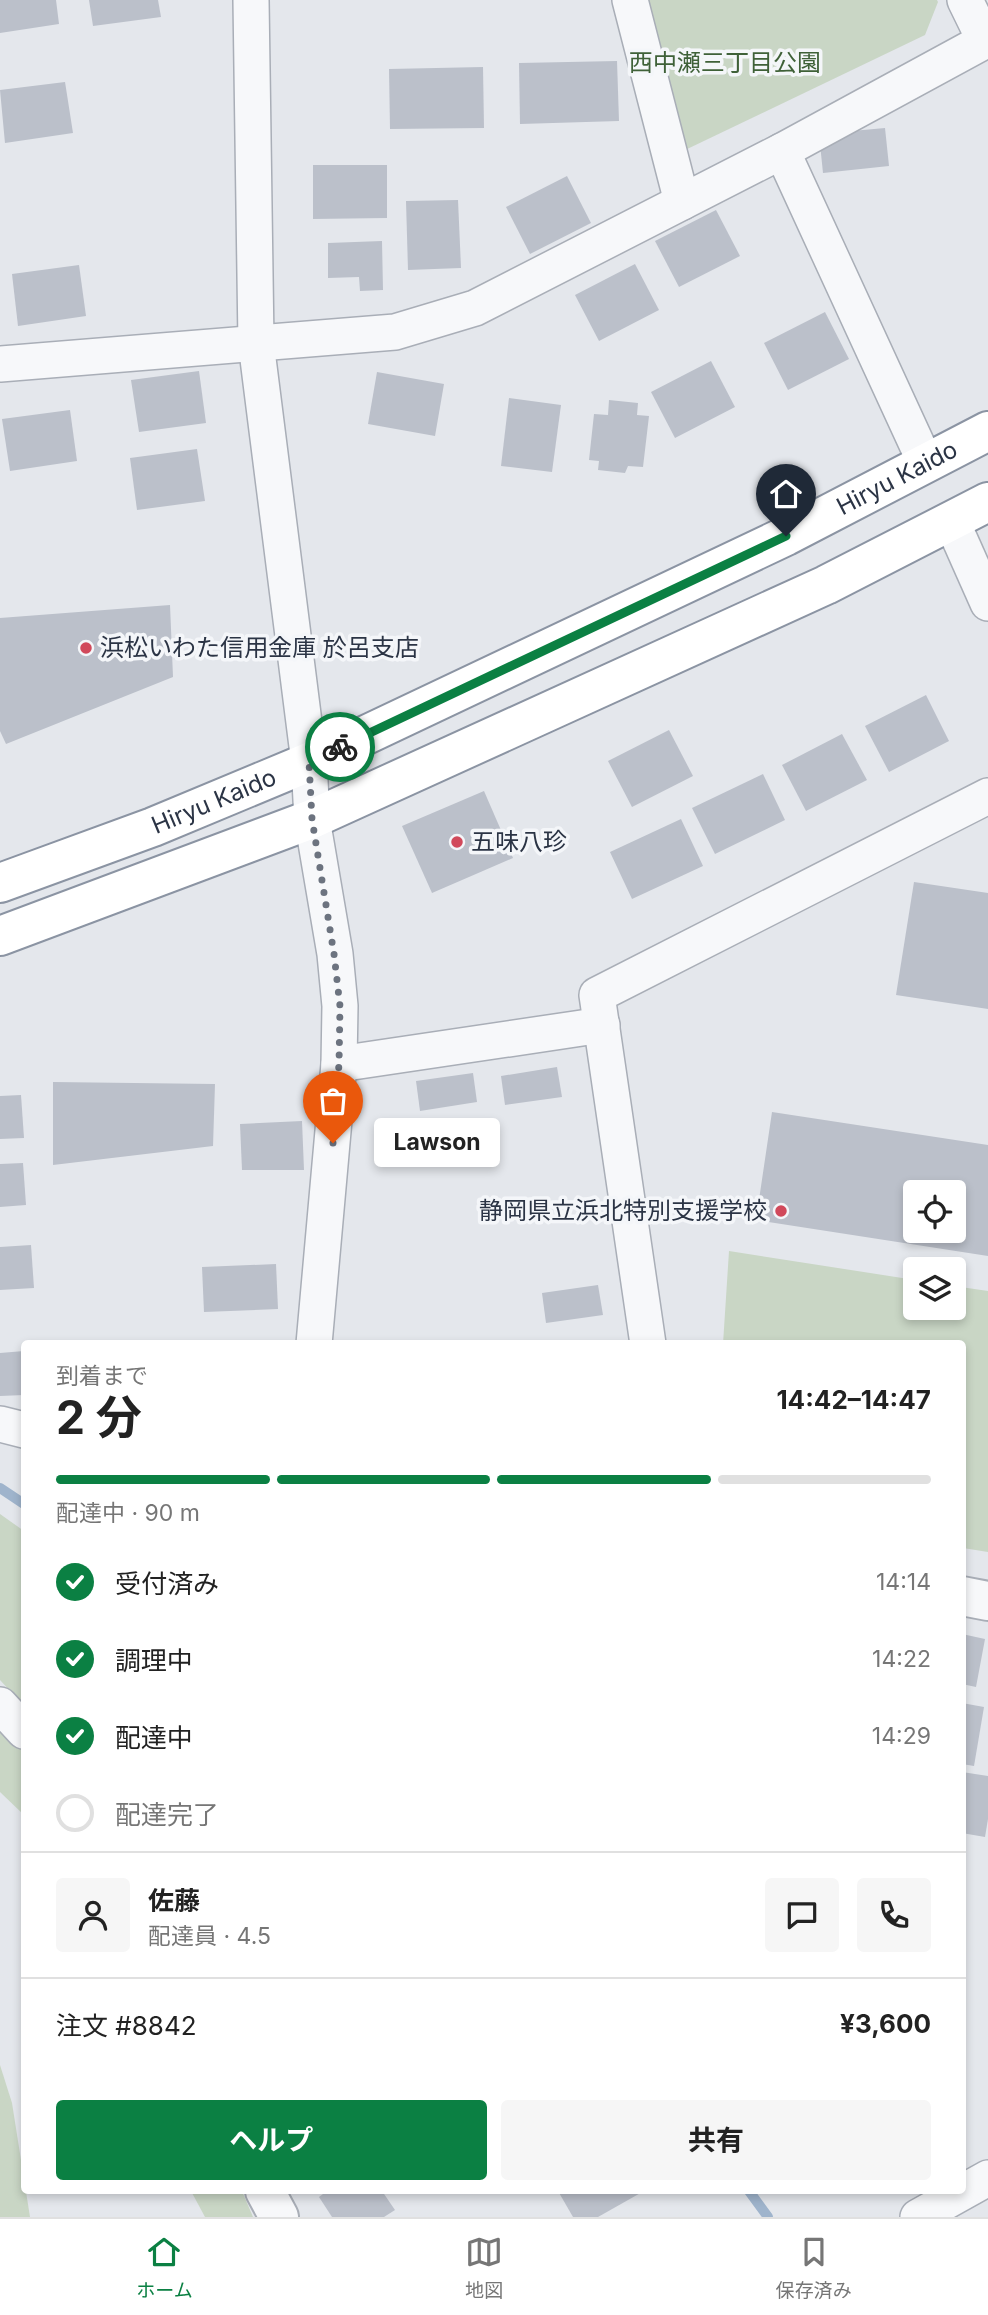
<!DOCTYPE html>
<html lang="ja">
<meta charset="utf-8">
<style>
:root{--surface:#fff;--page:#f6f6f6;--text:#222;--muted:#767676;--line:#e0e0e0;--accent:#0b8043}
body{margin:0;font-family:Inter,"Noto Sans JP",sans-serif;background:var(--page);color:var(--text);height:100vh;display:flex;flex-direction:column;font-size:26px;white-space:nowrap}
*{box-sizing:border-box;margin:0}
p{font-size:23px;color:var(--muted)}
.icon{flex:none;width:38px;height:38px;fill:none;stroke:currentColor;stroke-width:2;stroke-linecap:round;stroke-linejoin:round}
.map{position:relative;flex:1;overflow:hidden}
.details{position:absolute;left:21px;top:1340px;width:945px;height:854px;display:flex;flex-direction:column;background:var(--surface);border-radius:7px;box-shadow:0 4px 10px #0003}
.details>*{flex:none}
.tools{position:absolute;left:903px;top:1180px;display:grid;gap:14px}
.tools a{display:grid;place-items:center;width:63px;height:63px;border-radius:7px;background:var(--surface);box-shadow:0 4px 10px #0003;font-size:35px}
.pin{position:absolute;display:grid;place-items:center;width:60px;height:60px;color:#fff;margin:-72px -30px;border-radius:50% 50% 50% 0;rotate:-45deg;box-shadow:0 0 7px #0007}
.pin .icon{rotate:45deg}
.courier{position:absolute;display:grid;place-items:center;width:70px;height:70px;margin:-35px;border:5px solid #0b8043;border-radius:50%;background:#fff;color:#222;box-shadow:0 2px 9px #0007}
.bubble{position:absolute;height:49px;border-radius:7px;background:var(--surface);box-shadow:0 4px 10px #0003;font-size:23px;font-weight:700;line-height:49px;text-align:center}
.head em{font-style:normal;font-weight:700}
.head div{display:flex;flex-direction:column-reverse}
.head{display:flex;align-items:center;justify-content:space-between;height:119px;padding:0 35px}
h1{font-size:46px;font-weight:700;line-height:52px}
.bar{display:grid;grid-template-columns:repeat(4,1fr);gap:10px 7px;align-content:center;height:84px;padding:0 35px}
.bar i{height:9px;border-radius:5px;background:var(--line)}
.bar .selected{background:var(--accent)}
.bar p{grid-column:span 4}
.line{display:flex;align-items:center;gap:18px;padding:0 35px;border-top:2px solid var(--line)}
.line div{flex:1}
.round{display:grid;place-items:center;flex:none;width:74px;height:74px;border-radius:7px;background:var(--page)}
ol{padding:0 35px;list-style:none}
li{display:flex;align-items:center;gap:21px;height:77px}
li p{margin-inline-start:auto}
li .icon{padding:7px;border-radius:50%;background:var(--accent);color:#fff;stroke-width:4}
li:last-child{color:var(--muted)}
li i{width:38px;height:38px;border:4px solid var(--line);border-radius:50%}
.cta{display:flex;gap:14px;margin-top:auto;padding:14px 35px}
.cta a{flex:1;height:80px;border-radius:7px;background:var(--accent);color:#fff;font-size:28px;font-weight:700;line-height:80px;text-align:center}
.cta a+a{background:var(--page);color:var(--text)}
.dock{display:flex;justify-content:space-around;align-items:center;height:98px;border-top:2px solid var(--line);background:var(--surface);font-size:19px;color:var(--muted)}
.dock a{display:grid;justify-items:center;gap:4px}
.dock .selected{color:var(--accent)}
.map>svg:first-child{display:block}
</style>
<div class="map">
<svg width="988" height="2217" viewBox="0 0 988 2217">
<rect width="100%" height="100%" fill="#e4e7ec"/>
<g fill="#c9d6c5">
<path d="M646 0H937L938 2 925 35 683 151Z"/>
<path d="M729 1251 915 1280V1307H954V1286L988 1291V1552L963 1548 962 1344H723Z"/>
<path d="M0 1514 24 1531V1706L0 1680Z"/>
<path d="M0 1717 24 1743V1815L0 1792Z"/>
<path d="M0 2065 12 2103 30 2217H0Z"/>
<path d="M191 2191H242L253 2217H205Z"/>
</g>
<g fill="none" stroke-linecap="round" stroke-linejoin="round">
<g stroke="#9fb4cc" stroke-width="10">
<path d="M0 1488 24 1504"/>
<path d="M749 2191 768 2217"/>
</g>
</g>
<g fill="#bbc0ca" fill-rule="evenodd">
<path d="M0 0H56L59 24 0 33Z"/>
<path d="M89 0H158L161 17 93 26Z"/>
<path d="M617 61 619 121 520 124 519 63Z"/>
<path d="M483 67 484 128 390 129 389 69Z"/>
<path d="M65 82 73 133 5 143 0 90Z"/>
<path d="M885 128 889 166 823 173 819 134Z"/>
<path d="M313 165H387V218L313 219Z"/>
<path d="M567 176 591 223 530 254 506 207Z"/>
<path d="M458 200 461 268 408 270 406 201Z"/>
<path d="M716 210 740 256 679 287 655 241Z"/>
<path d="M382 241 383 290 360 291 359 277 328 278V243Z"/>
<path d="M635 264 659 310 599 341 575 295Z"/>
<path d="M79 265 86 316 18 326 12 274Z"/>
<path d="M825 312 849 359 788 390 764 343Z"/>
<path d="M711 361 735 407 675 438 651 392Z"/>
<path d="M199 371 206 423 139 432 131 380Z"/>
<path d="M377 372 444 384 435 436 368 424Z"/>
<path d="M509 398 561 405 552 472 501 466Z"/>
<path d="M609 400 638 403 637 415 649 416 643 467 628 466 625 473 598 470 599 461 589 460 594 414 608 415Z"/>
<path d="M70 410 77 461 10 471 2 419Z"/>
<path d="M197 449 205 501 137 510 130 458Z"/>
<path d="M170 605 173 677 6 744 0 731V618Z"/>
<path d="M926 695 949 741 889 772 865 726Z"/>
<path d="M669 730 693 776 632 807 608 761Z"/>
<path d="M842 734 867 780 806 811 782 765Z"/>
<path d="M763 774 785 820 715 854 692 808Z"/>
<path d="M484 791 513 858 432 893 402 826Z"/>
<path d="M681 819 703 866 632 899 610 852Z"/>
<path d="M914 882 988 893V1009L896 995Z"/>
<path d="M557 1067 562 1097 505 1105 501 1076Z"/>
<path d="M473 1073 477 1102 420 1111 416 1081Z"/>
<path d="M53 1082 215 1084 213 1146 53 1165Z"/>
<path d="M21 1095 24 1138 0 1139V1096Z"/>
<path d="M772 1112 988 1145V1256L756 1220ZM915 1192H954V1230H915Z"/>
<path d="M302 1121 304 1170H242L240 1124Z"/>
<path d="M23 1163 26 1205 0 1207V1164Z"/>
<path d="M31 1245 34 1288 0 1290V1247Z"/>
<path d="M276 1264 278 1309 204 1312 202 1267Z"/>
<path d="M598 1285 603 1315 546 1323 542 1293Z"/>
<path d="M24 1351V1395L0 1396V1353Z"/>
<path d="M962 1634 985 1639 976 1687 962 1684Z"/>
<path d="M962 1703 984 1707 974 1766 962 1764Z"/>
<path d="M962 1772 988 1776V1819L985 1837 962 1833Z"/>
<path d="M327 2191H382L395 2210 384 2217H332L319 2197Z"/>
<path d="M558 2191H644L598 2217H573Z"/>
</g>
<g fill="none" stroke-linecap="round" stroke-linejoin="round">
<defs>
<g id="minor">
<path d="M251 0 256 343 309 762 312 819 335 954 340 1006 339 1064 314 1344"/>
<path d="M630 0 682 202"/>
<path d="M965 0 985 41"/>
<path d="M0 364 395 332 475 308 782 151"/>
<path d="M926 464 782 151 988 39"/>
<path d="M952 522 988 603"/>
<path d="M339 1064 602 1025"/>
<path d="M648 1344 597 995 988 796"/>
<path d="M0 1424 24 1430"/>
<path d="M0 1705 24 1731"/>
<path d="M918 2217 988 2178"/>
</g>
<g id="tertiary">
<path d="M962 1596 988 1601"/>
<path d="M265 2191 279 2217"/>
</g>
<g id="trunk">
<path id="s1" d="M0 883 153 827 309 762 786 536 988 431"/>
<path d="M0 936 312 819 826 585 988 502"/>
</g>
</defs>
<use href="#minor" stroke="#a9aeb7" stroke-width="38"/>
<use href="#tertiary" stroke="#a9aeb7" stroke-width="42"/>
<use href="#trunk" stroke="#8b94a3" stroke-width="42"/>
<use href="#minor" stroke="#f7f8fa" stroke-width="35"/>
<use href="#tertiary" stroke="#f7f8fa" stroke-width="38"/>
<use href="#trunk" stroke="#fff" stroke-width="38"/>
</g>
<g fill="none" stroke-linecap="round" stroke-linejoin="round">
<path stroke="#6c737f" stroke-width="7" stroke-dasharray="0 12.6" d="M333 1143 339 1064 340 1006 334 954 312 819 309 762 340 747"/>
<path stroke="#0b8043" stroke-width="9" d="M340 747 786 536"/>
</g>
<g fill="#d1495b" stroke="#f4f6f9" stroke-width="2.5">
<circle cx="86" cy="648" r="7"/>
<circle cx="457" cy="842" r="7"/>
<circle cx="781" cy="1211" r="7"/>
</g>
<g text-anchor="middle" stroke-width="7" stroke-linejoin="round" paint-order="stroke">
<g font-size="24" fill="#3f6138" stroke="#f4f6f9">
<text x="725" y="71">西中瀬三丁目公園</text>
</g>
<g font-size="24" fill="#2b3445" stroke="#f4f6f9">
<text dy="8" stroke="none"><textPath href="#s1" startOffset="985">Hiryu Kaido</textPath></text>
<text dy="8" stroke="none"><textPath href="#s1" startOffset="229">Hiryu Kaido</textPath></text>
</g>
<g font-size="24" fill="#2b3445" stroke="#f4f6f9" text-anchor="start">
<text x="100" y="656">浜松いわた信用金庫 於呂支店</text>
<text x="471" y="850">五味八珍</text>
<text x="767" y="1219" text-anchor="end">静岡県立浜北特別支援学校</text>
</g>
</g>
</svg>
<div class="tools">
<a><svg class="icon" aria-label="locate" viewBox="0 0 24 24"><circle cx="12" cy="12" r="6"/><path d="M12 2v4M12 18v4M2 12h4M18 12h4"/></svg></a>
<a><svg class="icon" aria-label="layers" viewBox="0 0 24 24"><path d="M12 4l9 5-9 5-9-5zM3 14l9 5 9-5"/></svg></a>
</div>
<div class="pin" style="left:333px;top:1143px;background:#ea580c"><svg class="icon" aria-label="bag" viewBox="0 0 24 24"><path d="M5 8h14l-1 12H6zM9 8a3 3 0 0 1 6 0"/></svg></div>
<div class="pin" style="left:786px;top:536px;background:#1f2937"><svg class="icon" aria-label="home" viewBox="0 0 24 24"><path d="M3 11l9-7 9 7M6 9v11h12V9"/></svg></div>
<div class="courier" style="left:340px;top:747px"><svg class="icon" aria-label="bike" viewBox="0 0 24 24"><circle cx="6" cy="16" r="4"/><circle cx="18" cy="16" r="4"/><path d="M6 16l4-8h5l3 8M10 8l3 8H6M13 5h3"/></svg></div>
<div class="bubble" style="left:374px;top:1118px;width:126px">Lawson</div>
<section class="details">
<div class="head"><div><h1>2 分</h1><p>到着まで</p></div><em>14:42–14:47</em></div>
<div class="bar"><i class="selected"></i><i class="selected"></i><i class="selected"></i><i></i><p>配達中 · 90 m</p></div>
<ol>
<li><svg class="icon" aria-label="check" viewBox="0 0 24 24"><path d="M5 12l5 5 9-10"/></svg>受付済み<p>14:14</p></li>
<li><svg class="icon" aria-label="check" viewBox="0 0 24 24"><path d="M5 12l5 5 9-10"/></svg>調理中<p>14:22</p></li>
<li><svg class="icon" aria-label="check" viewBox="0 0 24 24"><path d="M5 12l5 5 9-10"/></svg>配達中<p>14:29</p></li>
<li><i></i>配達完了</li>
</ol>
<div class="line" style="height:126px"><a class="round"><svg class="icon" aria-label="person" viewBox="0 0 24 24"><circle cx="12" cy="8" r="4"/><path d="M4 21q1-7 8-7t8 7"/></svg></a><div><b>佐藤</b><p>配達員 · 4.5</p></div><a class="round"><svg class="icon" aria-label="chat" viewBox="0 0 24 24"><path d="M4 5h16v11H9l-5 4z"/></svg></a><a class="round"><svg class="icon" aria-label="phone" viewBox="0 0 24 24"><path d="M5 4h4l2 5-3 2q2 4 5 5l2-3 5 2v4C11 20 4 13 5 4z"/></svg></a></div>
<div class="line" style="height:91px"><div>注文 #8842</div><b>¥3,600</b></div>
<div class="cta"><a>ヘルプ</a><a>共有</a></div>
</section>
</div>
<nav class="dock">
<a class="selected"><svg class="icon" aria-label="home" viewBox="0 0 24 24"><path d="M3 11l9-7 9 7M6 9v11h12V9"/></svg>ホーム</a>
<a><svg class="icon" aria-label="map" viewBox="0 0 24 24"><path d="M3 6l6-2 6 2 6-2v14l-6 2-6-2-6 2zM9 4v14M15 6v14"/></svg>地図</a>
<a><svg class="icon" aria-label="saved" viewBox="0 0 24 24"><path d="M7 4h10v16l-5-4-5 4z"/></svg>保存済み</a>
</nav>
